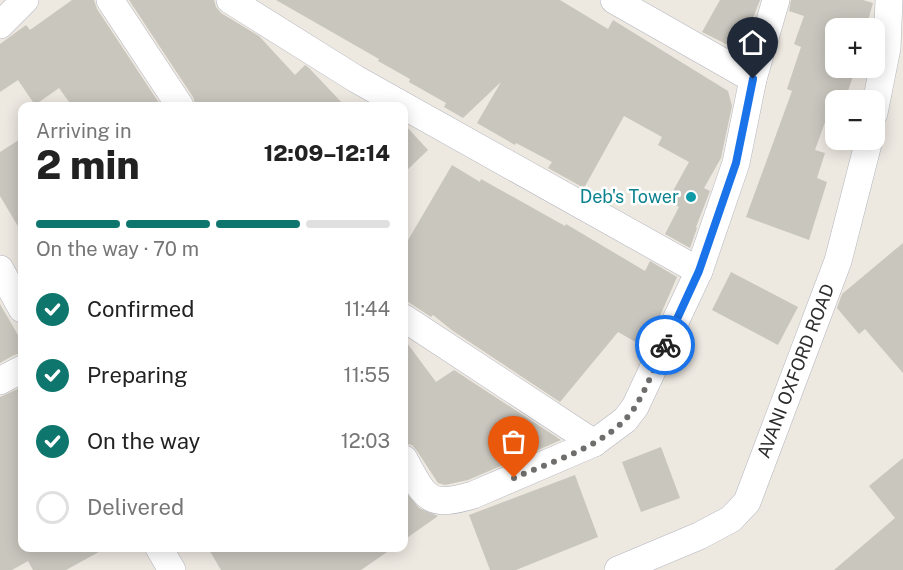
<!DOCTYPE html>
<meta charset="utf-8">
<style>
:root{--surface:#fff;--page:#f6f6f6;--text:#222;--muted:#767676;--line:#e0e0e0;--accent:#0f766e}
body{margin:0;font-family:"Public Sans",sans-serif;background:var(--page);color:var(--text);height:100vh;display:flex;flex-direction:column;font-size:22px;white-space:nowrap}
*{box-sizing:border-box;margin:0}
p{font-size:20px;color:var(--muted)}
.icon{flex:none;width:33px;height:33px;fill:none;stroke:currentColor;stroke-width:2;stroke-linecap:round;stroke-linejoin:round}
.map{position:relative;flex:1;overflow:hidden}
.details{position:absolute;left:18px;top:102px;width:390px;height:450px;display:flex;flex-direction:column;background:var(--surface);border-radius:12px;box-shadow:0 3px 15px #0003}
.details>*{flex:none}
.buttons{position:absolute;left:825px;top:18px;display:grid;gap:12px}
.buttons a{display:grid;place-items:center;width:60px;height:60px;border-radius:12px;background:var(--surface);box-shadow:0 3px 15px #0003;font-size:30px}
.pin{position:absolute;display:grid;place-items:center;width:51px;height:51px;color:#fff;margin:-62px -26px;border-radius:50% 50% 50% 0;rotate:-45deg;box-shadow:0 0 6px #0007}
.pin .icon{rotate:45deg}
.courier{position:absolute;display:grid;place-items:center;width:60px;height:60px;margin:-30px;border:4px solid #1a73e8;border-radius:50%;background:#fff;color:#222;box-shadow:0 2px 8px #0007}
.headline em{font-style:normal;font-weight:800}
.headline div{display:flex;flex-direction:column-reverse}
.headline{display:flex;align-items:center;justify-content:space-between;height:102px;padding:0 18px}
h1{font-size:39px;font-weight:800;line-height:45px}
.bar{display:grid;grid-template-columns:repeat(4,1fr);gap:9px 6px;align-content:center;height:72px;padding:0 18px}
.bar i{height:8px;border-radius:4px;background:var(--line)}
.bar .on{background:var(--accent)}
.bar p{grid-column:span 4}
ol{padding:0 18px;list-style:none}
li{display:flex;align-items:center;gap:18px;height:66px}
li p{margin-inline-start:auto}
li .icon{padding:6px;border-radius:50%;background:var(--accent);color:#fff;stroke-width:4}
li:last-child{color:var(--muted)}
li i{width:33px;height:33px;border:3px solid var(--line);border-radius:50%}
.map>svg:first-child{display:block}
</style>
<div class="map">
<svg width="903" height="570" viewBox="0 0 903 570">
<rect width="100%" height="100%" fill="#ede8e0"/>
<g fill="#c9c6be">
<path d="M72 0H94L97 9 161 106H72L59 88 35 105 18 80 0 92V44L26 25 30 30Z"/>
<path d="M129 0H214L216 7 221 13 259 36 295 75 305 65 309 68 345 106H196L193 97Z"/>
<path d="M276 0H560L608 29 613 20 728 91 732 106 721 158 704 188 710 191 696 227 697 228 690 248 665 234 679 207 668 200 689 162 658 145 662 137 624 116 584 188 548 168 552 162 516 143 515 145 477 123 501 82 463 118 444 107 446 103 409 82 410 79 378 61 379 59Z"/>
<path d="M720 0H760L740 51 702 32Z"/>
<path d="M791 0H863L873 3 866 28H836V68L854 73 845 100H833L815 150 825 153 817 178 827 182 809 240 746 217 792 91 787 89 801 47 794 44 804 16 789 11Z"/>
<path d="M404 124 428 150 404 173Z"/>
<path d="M22 138V233L0 196V152Z"/>
<path d="M452 165 480 182 481 179 565 226 566 224 645 271 650 261 677 277 646 348 618 332 560 402 453 331 433 315 431 317 404 299V247Z"/>
<path d="M903 243V373L865 329 859 334 837 308 842 294Z"/>
<path d="M731 272 798 307 778 345 712 310Z"/>
<path d="M0 304 22 342V353L14 355 0 363Z"/>
<path d="M404 339 436 382 454 370 561 440 468 480 445 485 438 483 417 451 412 445 404 443Z"/>
<path d="M22 387V548H106L66 570H33L28 561 12 570H0V397Z"/>
<path d="M661 447 680 498 641 512 622 462Z"/>
<path d="M903 458V570H834L895 518 869 486Z"/>
<path d="M575 475 598 537 516 570H490L469 515Z"/>
<path d="M404 490 419 508 438 516 404 540Z"/>
<path d="M208 548H393L361 570H221Z"/>
</g>
<g fill="none" stroke-linecap="round" stroke-linejoin="round">
<defs>
<g id="minor">
<path d="M110 0 180 106"/>
<path d="M230 0 356 79 699 271"/>
<path d="M614 0 753 79"/>
<path d="M0 25 25 0"/>
<path d="M874 113 887 48 889 0"/>
<path d="M0 269 22 309"/>
<path d="M404 318 594 443"/>
<path d="M0 381 22 369"/>
<path d="M404 459C425 497 427 509 473 495L594 443 625 420 635 407 699 271 736 163 753 79 776 0"/>
<path d="M159 548 172 570"/>
<path d="M618 570 699 536 731 519 747 502 838 261 869 140"/>
</g>
</defs>
<use href="#minor" stroke="#b3b5bf" stroke-width="28"/>
<use href="#minor" stroke="#fff" stroke-width="27"/>
</g>
<g fill="none" stroke-linecap="round" stroke-linejoin="round">
<path stroke="#706e6c" stroke-width="6" stroke-dasharray="0 10.8" d="M514 478C553 461 612 444 635 407 647 388 655 365 665 345"/>
<path stroke="#1a73e8" stroke-width="8" d="M665 345 699 271 736 163 753 79"/>
</g>
<circle fill="#0f9aa8" stroke="#fff" stroke-width="2" cx="691" cy="197" r="6"/>
<g text-anchor="middle" stroke-width="5" stroke-linejoin="round" paint-order="stroke">
<g font-size="18" fill="#0d838f" stroke="#fff" text-anchor="end">
<text x="679" y="203">Deb's Tower</text>
</g>
<g font-size="18" fill="#2d2d2d" stroke="#fff">
<text transform="translate(796 371) rotate(-69)" y="6">AVANI OXFORD ROAD</text>
</g>
</g>
</svg>
<div class="buttons">
<a>+</a>
<a>−</a>
</div>
<div class="pin" style="left:514px;top:478px;background:#ea580c"><svg class="icon" aria-label="bag" viewBox="0 0 24 24"><path d="M5 8h14l-1 12H6zM9 8a3 3 0 0 1 6 0"/></svg></div>
<div class="pin" style="left:753px;top:79px;background:#1f2937"><svg class="icon" aria-label="home" viewBox="0 0 24 24"><path d="M3 11l9-7 9 7M6 9v11h12V9"/></svg></div>
<div class="courier" style="left:665px;top:345px"><svg class="icon" aria-label="bike" viewBox="0 0 24 24"><circle cx="6" cy="16" r="4"/><circle cx="18" cy="16" r="4"/><path d="M6 16l4-8h5l3 8M10 8l3 8H6M13 5h3"/></svg></div>
<section class="details">
<div class="headline"><div><h1>2 min</h1><p>Arriving in</p></div><em>12:09–12:14</em></div>
<div class="bar"><i class="on"></i><i class="on"></i><i class="on"></i><i></i><p>On the way · 70 m</p></div>
<ol>
<li><svg class="icon" aria-label="check" viewBox="0 0 24 24"><path d="M5 12l5 5 9-10"/></svg>Confirmed<p>11:44</p></li>
<li><svg class="icon" aria-label="check" viewBox="0 0 24 24"><path d="M5 12l5 5 9-10"/></svg>Preparing<p>11:55</p></li>
<li><svg class="icon" aria-label="check" viewBox="0 0 24 24"><path d="M5 12l5 5 9-10"/></svg>On the way<p>12:03</p></li>
<li><i></i>Delivered</li>
</ol>
</section>
</div>
